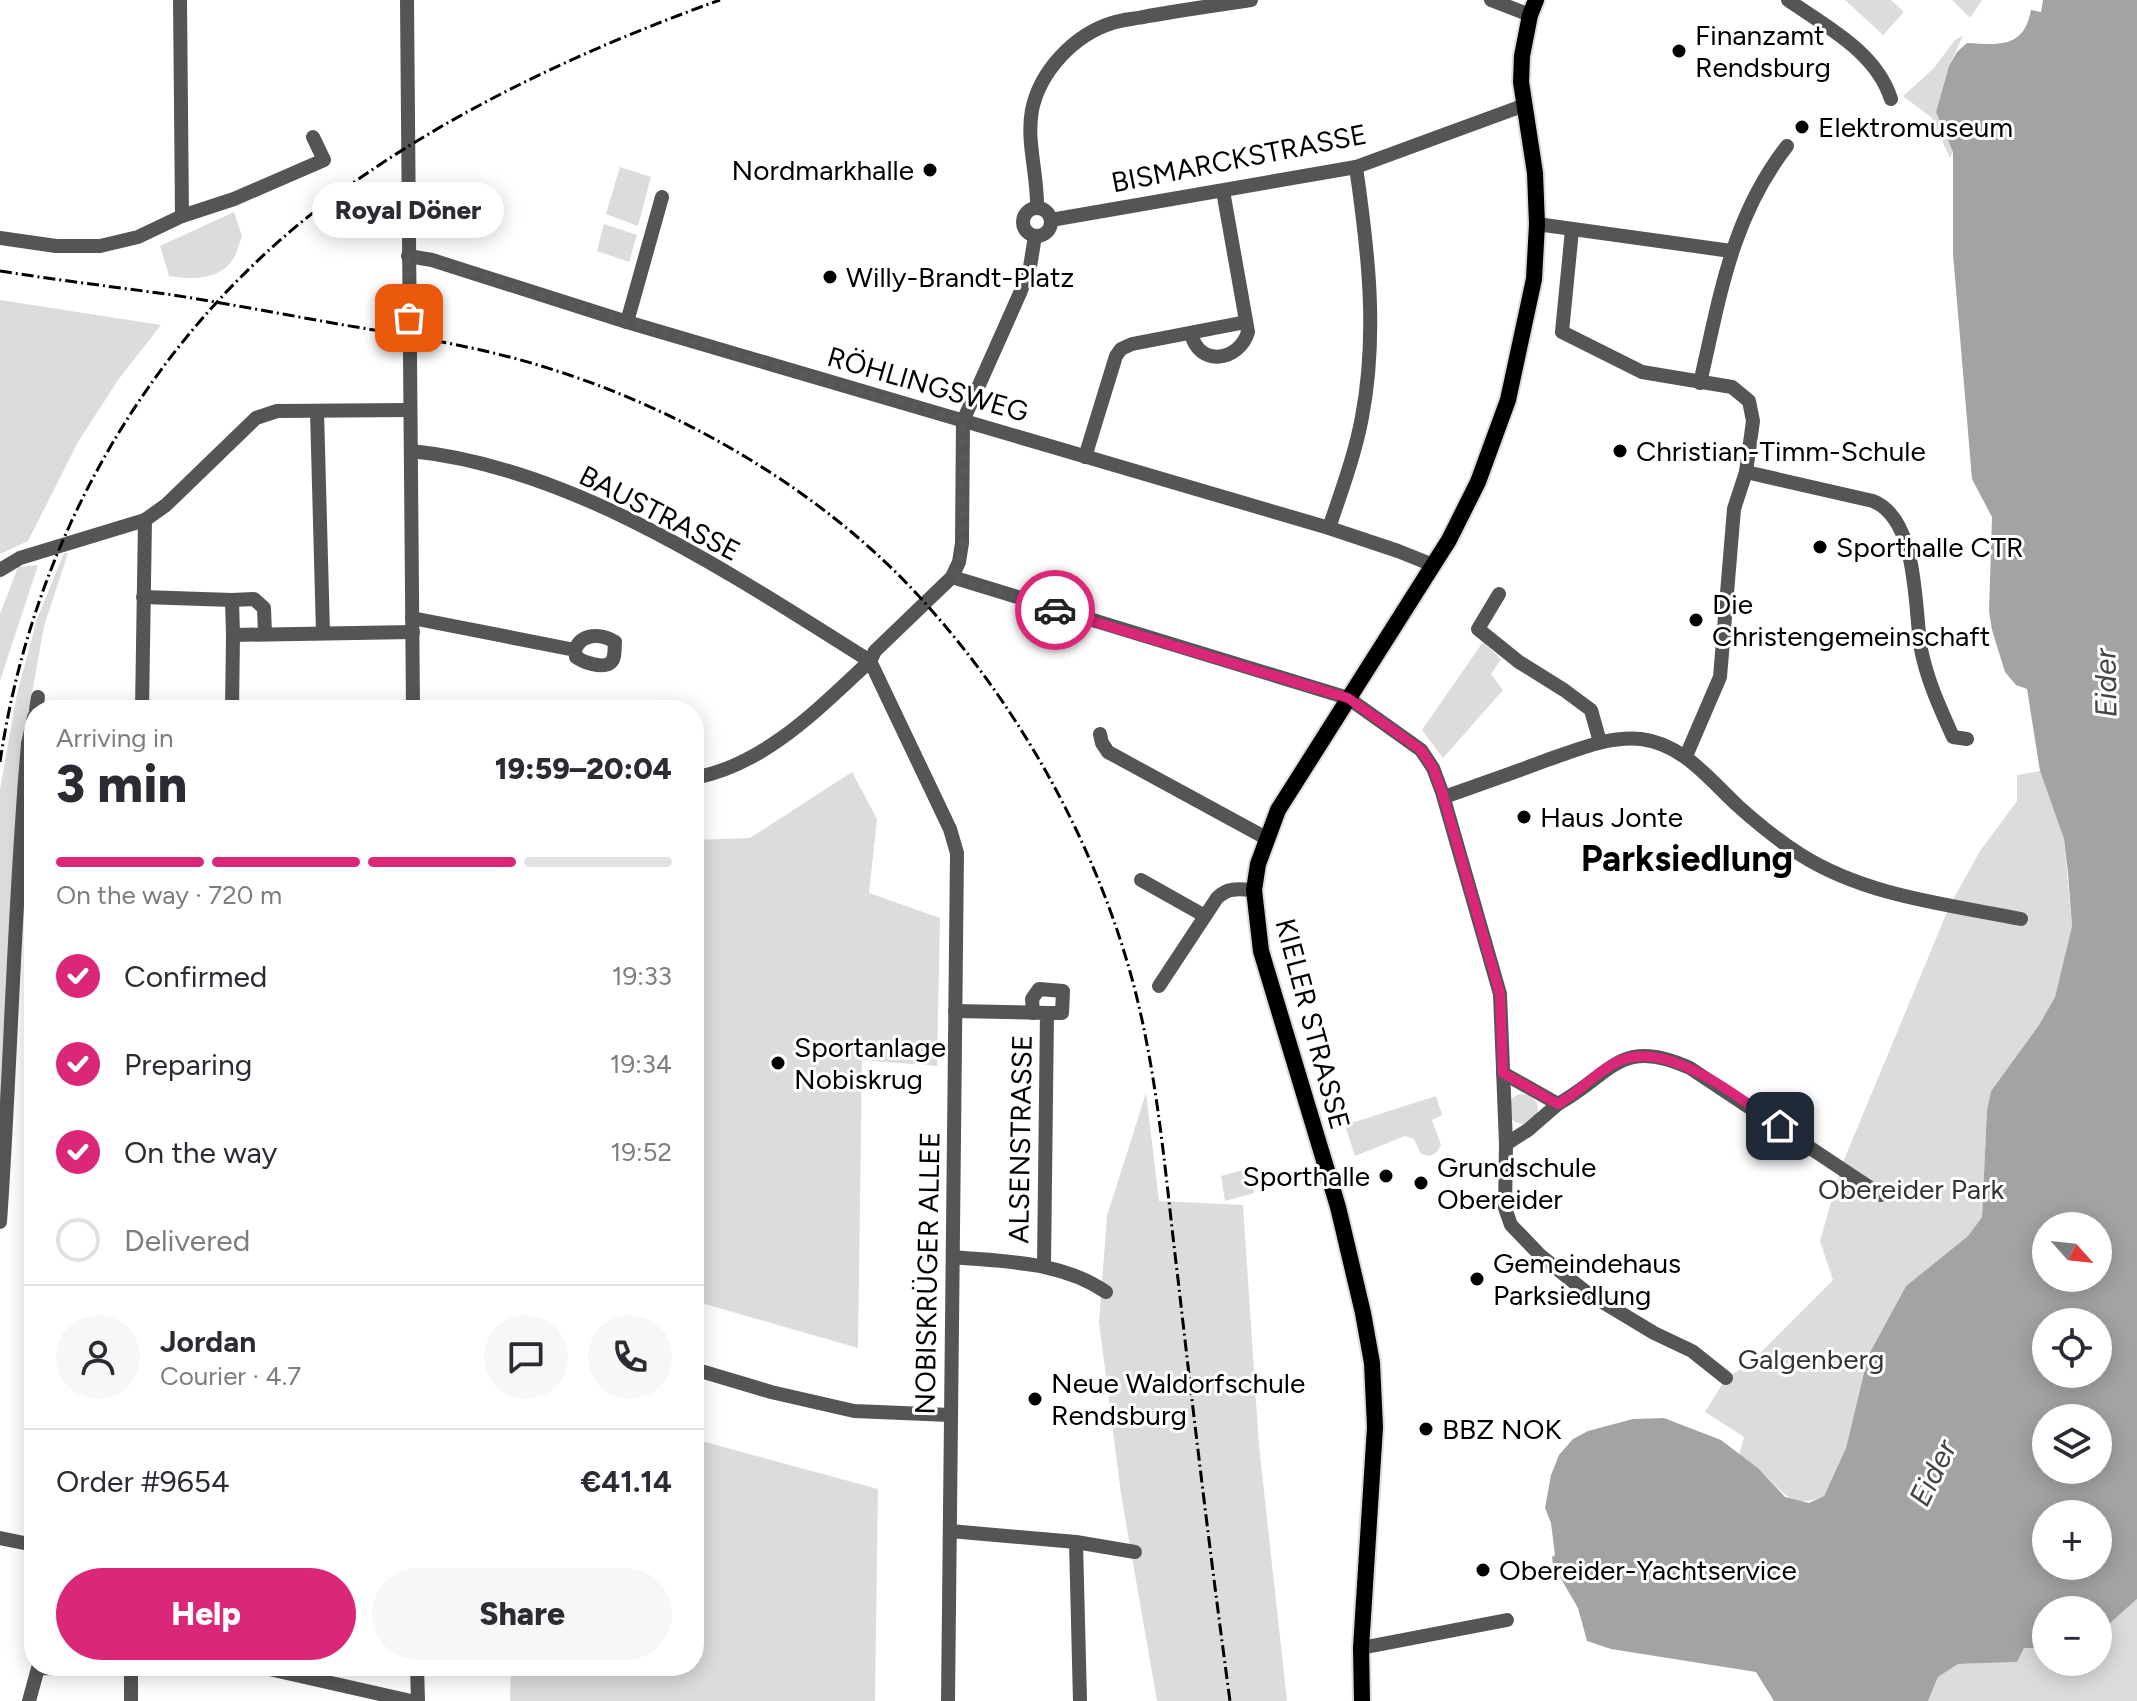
<!DOCTYPE html>
<meta charset="utf-8">
<style>
:root{--surface:#fff;--page:#f7f7f7;--text:#2b2b33;--muted:#7c7c81;--line:#e1e1e2;--accent:#db2777}
body{margin:0;font-family:Figtree,sans-serif;background:var(--page);color:var(--text);height:100vh;display:flex;flex-direction:column;font-size:30px;white-space:nowrap}
*{box-sizing:border-box;margin:0}
p{font-size:26px;color:var(--muted)}
.icon{flex:none;width:44px;height:44px;fill:none;stroke:currentColor;stroke-width:2;stroke-linecap:round;stroke-linejoin:round}
.map{position:relative;flex:1;overflow:hidden}
.panel{position:absolute;left:24px;top:700px;width:680px;height:976px;display:flex;flex-direction:column;background:var(--surface);border-radius:32px;box-shadow:0 4px 20px #0003}
.panel>*{flex:none}
.needle{width:52px;rotate:117deg}
.buttons{position:absolute;left:2032px;top:1212px;display:grid;gap:16px}
.buttons a{display:grid;place-items:center;width:80px;height:80px;border-radius:50%;background:var(--surface);box-shadow:0 4px 20px #0003;font-size:40px}
.pin{position:absolute;display:grid;place-items:center;width:68px;height:68px;color:#fff;margin:-34px;border-radius:16px;box-shadow:0 4px 12px #0006}
.courier{position:absolute;display:grid;place-items:center;width:80px;height:80px;margin:-40px;border:6px solid #db2777;border-radius:50%;background:#fff;color:#222;box-shadow:0 2px 10px #0007}
.bubble{position:absolute;height:56px;border-radius:28px;background:var(--surface);box-shadow:0 4px 20px #0003;font-size:26px;font-weight:800;line-height:56px;text-align:center}
.headline em{font-style:normal;font-weight:800}
.headline div{display:flex;flex-direction:column-reverse}
.headline{display:flex;align-items:center;justify-content:space-between;height:136px;padding:0 32px}
h1{font-size:52px;font-weight:800;line-height:60px}
.bar{display:grid;grid-template-columns:repeat(4,1fr);gap:12px 8px;align-content:center;height:96px;padding:0 32px}
.bar i{height:10px;border-radius:6px;background:var(--line)}
.bar .current{background:var(--accent)}
.bar p{grid-column:span 4}
.line{display:flex;align-items:center;gap:20px;padding:0 32px;border-top:2px solid var(--line)}
.line div{flex:1}
.round{display:grid;place-items:center;flex:none;width:84px;height:84px;border-radius:42px;background:var(--page)}
ol{padding:0 32px;list-style:none}
li{display:flex;align-items:center;gap:24px;height:88px}
li p{margin-inline-start:auto}
li .icon{padding:8px;border-radius:50%;background:var(--accent);color:#fff;stroke-width:4}
li:last-child{color:var(--muted)}
li i{width:44px;height:44px;border:4px solid var(--line);border-radius:50%}
.primary-button{display:flex;gap:16px;margin-top:auto;padding:16px 32px}
.primary-button a{flex:1;height:92px;border-radius:48px;background:var(--accent);color:#fff;font-size:32px;font-weight:800;line-height:92px;text-align:center}
.primary-button a+a{background:var(--page);color:var(--text)}
.map>svg:first-child{display:block}
</style>
<div class="map">
<svg width="2137" height="1701" viewBox="0 0 2137 1701">
<rect width="100%" height="100%" fill="#fff"/>
<g fill="#dcdcdc">
<path d="M1845 0H1891L1904 12 1883 35Z"/>
<path d="M1952 0H1982L1970 18Z"/>
<path d="M1963 36 1949 66 1936 112 1953 152 1950 158 1932 118 1903 96 1933 69 1955 40Z"/>
<path d="M620 167 651 177 638 226 606 214Z"/>
<path d="M234 212 242 236C239 243 237 254 232 261 217 280 191 280 169 276L160 246Z"/>
<path d="M604 224 637 235 629 262 597 251Z"/>
<path d="M0 300 161 325 118 380 78 442 28 541 0 554Z"/>
<path d="M64 553H68L44 626 30 705 20 786 0 1135V789L17 694 37 619Z"/>
<path d="M38 565 0 681V614L18 567Z"/>
<path d="M1483 642 1501 659 1491 674 1503 690 1443 758 1422 730Z"/>
<path d="M2040 771 2064 839 2072 926 2055 997 2039 1025 1991 1091 1987 1110 1982 1217 1968 1236 1906 1286 1868 1356 1846 1448 1824 1496C1790 1511 1783 1491 1760 1470 1754 1465 1746 1460 1739 1456L1744 1437 1705 1412 1726 1378 1749 1364 1833 1280 1820 1241 1841 1167 1950 905 1980 851 2017 801V775Z"/>
<path d="M852 772 877 819 869 893 940 918 937 1066 862 1060 858 1348 694 1301V840L750 838Z"/>
<path d="M1146 1093 1159 1201 1243 1205 1259 1446 1287 1701H1157L1121 1494 1099 1322 1107 1216Z"/>
<circle cx="1523" cy="1109" r="15"/>
<path d="M1436 1096 1442 1115 1432 1120 1441 1145 1437 1152 1430 1156 1421 1154 1414 1139 1405 1136 1355 1156 1345 1125Z"/>
<path d="M1250 1168 1254 1193 1225 1201 1221 1176Z"/>
<path d="M694 1439 878 1489 875 1701H510L511 1666H694Z"/>
<path d="M2137 1599V1701H1928L1938 1677 1958 1664 2017 1662 2024 1648H2046V1662H2098V1634Z"/>
</g>
<path fill="#a3a3a3" fill-rule="evenodd" d="M2043 0H2137V1599L2098 1634V1610H2046V1648H2024L2017 1662 1958 1664 1938 1677 1928 1701H1774L1756 1672 1611 1649 1587 1641 1578 1608 1560 1577 1558 1565H1553L1552 1557 1555 1555 1551 1523 1545 1508 1551 1475 1559 1455 1573 1439 1588 1431 1633 1419 1664 1418 1721 1440 1759 1469 1785 1497 1809 1503 1824 1496 1846 1448 1868 1356 1906 1286 1968 1236 1982 1217 1987 1110 1991 1091 2039 1025 2055 997 2072 926 2068 873 2064 839 2040 771 2027 689 2016 685 2005 672 1992 630 1989 611 1992 517 1972 479 1953 254V152L1936 112 1949 66 1957 52 1967 43C2000 45 2024 48 2031 10L2041 12ZM2046 1226H2098V1278H2046ZM2046 1322H2098V1374H2046ZM2046 1418H2098V1470H2046ZM2046 1514H2098V1566H2046Z"/>
<g fill="none" stroke-linecap="round" stroke-linejoin="round">
<defs>
<path id="major" d="M1362 1701 1361 1648 1375 1427 1372 1363 1363 1313 1338 1207 1261 951 1254 890 1258 864 1278 810 1449 540 1478 482 1508 400 1534 279 1537 224 1535 173 1521 82 1522 56 1530 15 1536 0"/>
</defs>
<use href="#major" stroke="#dbdbdb" stroke-width="20"/>
<g stroke="#555" stroke-width="14">
<path d="M180 0 182 216"/>
<path d="M407 0 413 710"/>
<path d="M1491 0 1530 15"/>
<path d="M1788 0C1827 27 1876 52 1891 99"/>
<circle cx="1037" cy="222" r="14"/>
<path d="M1037 208C1038 175 1026 142 1032 110 1040 71 1074 35 1112 23 1123 19 1136 19 1148 16 1182 10 1217 5 1251 0"/>
<path d="M1051 220 1356 167 1525 105"/>
<path d="M1537 224 1731 251"/>
<path d="M1572 230 1562 332 1642 372 1732 387 1749 401 1753 421 1746 472 1734 509 1720 677 1686 756"/>
<path d="M0 238 56 246H100L138 237 182 216 234 199 324 160 313 137"/>
<path d="M408 256 432 260 627 322 1329 528 1398 551 1433 565"/>
<path d="M627 322 662 197"/>
<path d="M1191 333C1199 369 1240 360 1248 332L1223 191"/>
<path d="M1700 383C1720 297 1731 218 1787 146"/>
<path d="M317 411 323 633"/>
<path d="M411 451C574 467 734 576 870 661"/>
<path d="M1085 457 1116 356 1121 349 1132 344 1246 322"/>
<path d="M1746 472 1873 501C1919 520 1914 608 1921 649 1927 680 1940 708 1953 737L1967 739"/>
<path d="M1329 528C1341 492 1355 455 1362 417 1378 333 1368 250 1356 167"/>
<path d="M0 570 20 558 145 520"/>
<path d="M952 577 1348 698 1421 750 1433 768 1442 792 1500 994 1506 1144 1505 1208 1511 1225 1541 1256 1586 1292 1654 1333 1692 1351 1726 1378"/>
<path d="M1499 594 1478 629 1519 662 1564 690 1591 710 1600 742"/>
<path d="M143 597 232 600"/>
<path d="M412 618 575 650 576 657C583 662 602 669 610 663 616 659 614 649 615 642 601 633 581 633 575 650"/>
<path d="M265 634 264 608 254 599 232 600 233 635 413 632"/>
<path d="M870 661 950 829 957 853 948 1701"/>
<path d="M36 710 38 697"/>
<path d="M142 710 145 520 166 505 256 418 277 411 410 410"/>
<path d="M232 710 233 635"/>
<path d="M1100 734 1102 743 1108 752 1266 838"/>
<path d="M28 744 34 717"/>
<path d="M694 778C765 765 819 708 870 661L875 651 952 577 959 562 962 543 963 421 1020 293 1030 267 1035 236"/>
<path d="M1444 797C1478 785 1513 773 1547 760 1577 750 1607 736 1641 739 1683 744 1709 779 1738 806 1757 823 1779 841 1801 855 1866 896 1946 904 2021 919"/>
<path d="M1141 880 1205 916"/>
<path d="M1159 986 1217 898C1228 887 1239 889 1254 890"/>
<path d="M955 1011 1047 1013 1044 1265"/>
<path d="M1033 1013 1032 999 1039 989 1063 991 1062 1013H1047"/>
<path d="M1503 1073 1558 1104 1528 1130 1506 1144"/>
<path d="M1558 1104C1612 1074 1620 1036 1690 1068L1881 1195"/>
<path d="M0 1222C11 1063 14 903 28 744H34"/>
<path d="M953 1257C1006 1262 1061 1261 1106 1292"/>
<path d="M694 1369 771 1392 854 1411 950 1415"/>
<path d="M950 1531 1076 1542 1080 1701"/>
<path d="M0 1538 34 1545"/>
<path d="M1076 1542 1135 1552"/>
<path d="M1361 1648 1507 1620"/>
<path d="M256 1666 411 1701"/>
<path d="M417 1666 418 1701"/>
<path d="M29 1701 38 1668 131 1669"/>
<path d="M131 1701V1666"/>
</g>
<use href="#major" stroke="#000" stroke-width="16"/>
<g stroke="#000" stroke-width="3" stroke-dasharray="12 4 2 4" stroke-linecap="butt">
<path d="M0 271C57 280 115 287 173 295 230 304 287 315 344 325 416 337 488 348 557 371 686 412 822 492 915 592 1013 697 1089 830 1129 968 1158 1069 1165 1175 1178 1279 1194 1420 1211 1561 1230 1701"/>
<path d="M0 762C31 551 138 355 304 220 424 123 575 52 720 0"/>
</g>
</g>
<g fill="none" stroke-linecap="round" stroke-linejoin="round">
<path stroke="#595959" stroke-width="8" stroke-dasharray="0 14.4" d="M409 318 408 256 432 260 627 322 963 421 962 543 959 562 952 577 1055 610"/>
<path stroke="#db2777" stroke-width="10" d="M1055 610 1348 698 1421 750 1433 768 1442 792 1500 994 1503 1073 1558 1104C1578 1093 1593 1075 1613 1064 1664 1034 1739 1099 1780 1126"/>
</g>
<g fill="#000" stroke="#fff" stroke-width="3">
<circle cx="1679" cy="51" r="8"/>
<circle cx="1802" cy="127" r="8"/>
<circle cx="930" cy="170" r="8"/>
<circle cx="830" cy="277" r="8"/>
<circle cx="1620" cy="451" r="8"/>
<circle cx="1820" cy="547" r="8"/>
<circle cx="1696" cy="620" r="8"/>
<circle cx="1524" cy="817" r="8"/>
<circle cx="778" cy="1063" r="8"/>
<circle cx="1386" cy="1176" r="8"/>
<circle cx="1421" cy="1183" r="8"/>
<circle cx="1477" cy="1279" r="8"/>
<circle cx="1035" cy="1399" r="8"/>
<circle cx="1426" cy="1429" r="8"/>
<circle cx="1483" cy="1570" r="8"/>
</g>
<g text-anchor="middle" stroke-width="6" stroke-linejoin="round" paint-order="stroke">
<g font-size="28" fill="#000" stroke="#fff" text-anchor="start">
<text x="1695" y="45">Finanzamt<tspan x="1695" dy="32">Rendsburg</tspan></text>
<text x="1818" y="137">Elektromuseum</text>
<text x="914" y="180" text-anchor="end">Nordmarkhalle</text>
<text x="846" y="287">Willy-Brandt-Platz</text>
<text x="1636" y="461">Christian-Timm-Schule</text>
<text x="1836" y="557">Sporthalle CTR</text>
<text x="1712" y="614">Die<tspan x="1712" dy="32">Christengemeinschaft</tspan></text>
<text x="1540" y="827">Haus Jonte</text>
<text x="794" y="1057">Sportanlage<tspan x="794" dy="32">Nobiskrug</tspan></text>
<text x="1437" y="1177">Grundschule<tspan x="1437" dy="32">Obereider</tspan></text>
<text x="1370" y="1186" text-anchor="end">Sporthalle</text>
<text x="1493" y="1273">Gemeindehaus<tspan x="1493" dy="32">Parksiedlung</tspan></text>
<text x="1051" y="1393">Neue Waldorfschule<tspan x="1051" dy="32">Rendsburg</tspan></text>
<text x="1442" y="1439">BBZ NOK</text>
<text x="1499" y="1580">Obereider-Yachtservice</text>
</g>
<g font-size="28" fill="#000" stroke="#fff">
<text transform="translate(1239 158) rotate(-11)" y="10">BISMARCKSTRASSE</text>
<text transform="translate(928 384) rotate(16)" y="10">RÖHLINGSWEG</text>
<text transform="translate(660 513) rotate(27)" y="10">BAUSTRASSE</text>
<text transform="translate(1313 1024) rotate(75)" y="10">KIELER STRASSE</text>
<text transform="translate(1020 1139) rotate(-89)" y="10">ALSENSTRASSE</text>
<text transform="translate(927 1273) rotate(-89)" y="10">NOBISKRÜGER ALLEE</text>
</g>
<g font-size="28" fill="#333" stroke="#fff">
<text x="1911" y="1199">Obereider Park</text>
<text x="1811" y="1369">Galgenberg</text>
</g>
<g font-size="30" font-style="italic" fill="#444" stroke="#fff">
<text transform="translate(2106 683) rotate(-91)" y="10">Eider</text>
<text transform="translate(1933 1473) rotate(-64)" y="10">Eider</text>
</g>
<g font-size="36" font-weight="bold" fill="#000" stroke="#fff">
<text x="1687" y="871">Parksiedlung</text>
</g>
</g>
</svg>
<div class="buttons">
<a><svg class="needle" viewBox="-14 -14 28 28"><path d="M0-13l5 13h-10z" fill="#e53935"/><path d="M0 13l5-13h-10z" fill="#7c7c81"/></svg></a>
<a><svg class="icon" aria-label="locate" viewBox="0 0 24 24"><circle cx="12" cy="12" r="6"/><path d="M12 2v4M12 18v4M2 12h4M18 12h4"/></svg></a>
<a><svg class="icon" aria-label="layers" viewBox="0 0 24 24"><path d="M12 4l9 5-9 5-9-5zM3 14l9 5 9-5"/></svg></a>
<a>+</a>
<a>−</a>
</div>
<div class="pin" style="left:409px;top:318px;background:#ea580c"><svg class="icon" aria-label="bag" viewBox="0 0 24 24"><path d="M5 8h14l-1 12H6zM9 8a3 3 0 0 1 6 0"/></svg></div>
<div class="pin" style="left:1780px;top:1126px;background:#1f2937"><svg class="icon" aria-label="home" viewBox="0 0 24 24"><path d="M3 11l9-7 9 7M6 9v11h12V9"/></svg></div>
<div class="courier" style="left:1055px;top:610px"><svg class="icon" aria-label="car" viewBox="0 0 24 24"><path d="M5 17H2v-5l4-1 3-4h7l3 4 3 1v5h-3M9 17h6M6 11h13"/><circle cx="7" cy="17" r="2"/><circle cx="17" cy="17" r="2"/></svg></div>
<div class="bubble" style="left:312px;top:182px;width:192px">Royal Döner</div>
<section class="panel">
<div class="headline"><div><h1>3 min</h1><p>Arriving in</p></div><em>19:59–20:04</em></div>
<div class="bar"><i class="current"></i><i class="current"></i><i class="current"></i><i></i><p>On the way · 720 m</p></div>
<ol>
<li><svg class="icon" aria-label="check" viewBox="0 0 24 24"><path d="M5 12l5 5 9-10"/></svg>Confirmed<p>19:33</p></li>
<li><svg class="icon" aria-label="check" viewBox="0 0 24 24"><path d="M5 12l5 5 9-10"/></svg>Preparing<p>19:34</p></li>
<li><svg class="icon" aria-label="check" viewBox="0 0 24 24"><path d="M5 12l5 5 9-10"/></svg>On the way<p>19:52</p></li>
<li><i></i>Delivered</li>
</ol>
<div class="line" style="height:144px"><a class="round"><svg class="icon" aria-label="person" viewBox="0 0 24 24"><circle cx="12" cy="8" r="4"/><path d="M4 21q1-7 8-7t8 7"/></svg></a><div><b>Jordan</b><p>Courier · 4.7</p></div><a class="round"><svg class="icon" aria-label="chat" viewBox="0 0 24 24"><path d="M4 5h16v11H9l-5 4z"/></svg></a><a class="round"><svg class="icon" aria-label="phone" viewBox="0 0 24 24"><path d="M5 4h4l2 5-3 2q2 4 5 5l2-3 5 2v4C11 20 4 13 5 4z"/></svg></a></div>
<div class="line" style="height:104px"><div>Order #9654</div><b>€41.14</b></div>
<div class="primary-button"><a>Help</a><a>Share</a></div>
</section>
</div>
